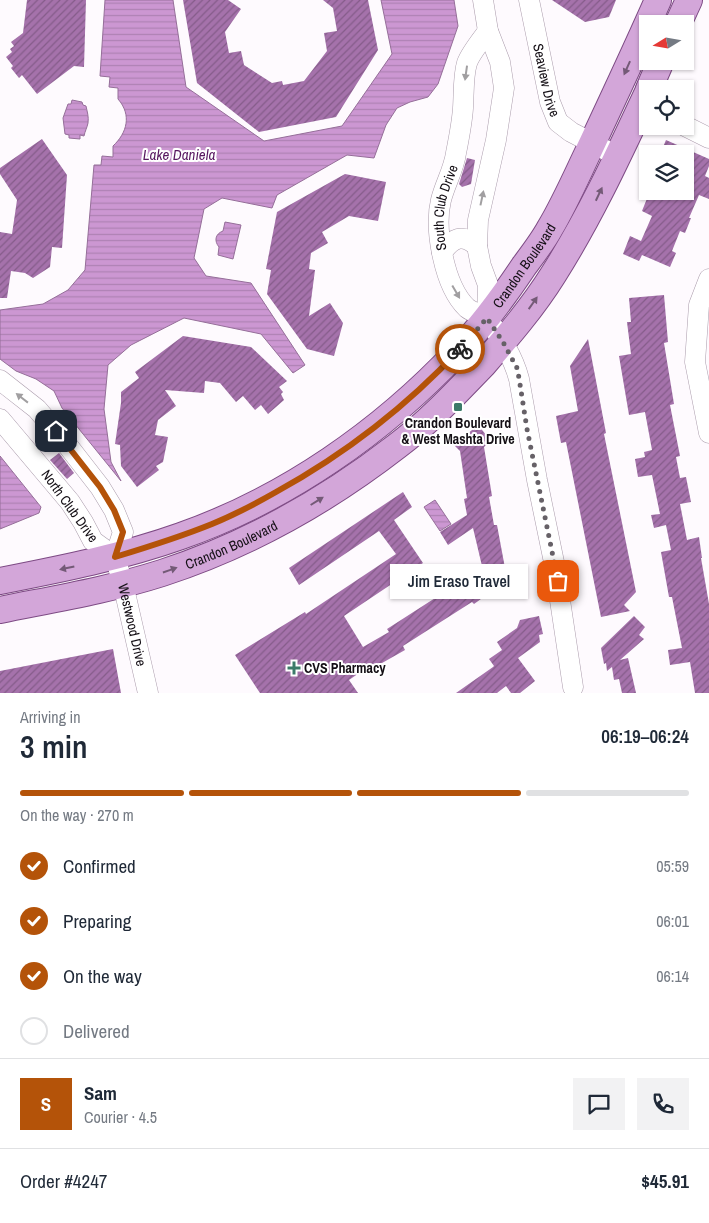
<!DOCTYPE html>
<meta charset="utf-8">
<style>
:root{--surface:#fff;--page:#f2f2f3;--text:#1f2937;--muted:#747a83;--line:#e0e1e3;--accent:#b45309}
body{margin:0;font-family:"Archivo Narrow",sans-serif;background:var(--page);color:var(--text);height:100vh;display:flex;flex-direction:column;font-size:19px;white-space:nowrap}
*{box-sizing:border-box;margin:0}
p{font-size:16px;color:var(--muted)}
.icon{flex:none;width:28px;height:28px;fill:none;stroke:currentColor;stroke-width:2;stroke-linecap:round;stroke-linejoin:round}
.map{position:relative;height:693px;overflow:hidden}
.sheet{display:flex;flex-direction:column;background:var(--surface);flex:1}
.sheet>*{flex:none}
.needle{width:32px;rotate:259deg}
.fabs{position:absolute;left:639px;top:15px;display:grid;gap:10px}
.fabs a{display:grid;place-items:center;width:55px;height:55px;border-radius:0px;background:var(--surface);box-shadow:0 1px 4px #0004;font-size:25px}
.pin{position:absolute;display:grid;place-items:center;width:42px;height:42px;color:#fff;margin:-21px;border-radius:10px;box-shadow:0 2px 8px #0006}
.courier{position:absolute;display:grid;place-items:center;width:50px;height:50px;margin:-25px;border:4px solid #b45309;border-radius:50%;background:#fff;color:#222;box-shadow:0 1px 6px #0007}
.bubble{position:absolute;height:35px;border-radius:0px;background:var(--surface);box-shadow:0 1px 4px #0004;font-size:16px;font-weight:600;line-height:35px;text-align:center}
.headline em{font-style:normal;font-weight:600}
.headline div{display:flex;flex-direction:column-reverse}
.headline{display:flex;align-items:center;justify-content:space-between;height:85px;padding:0 20px}
h1{font-size:32px;font-weight:600;line-height:38px}
.bar{display:grid;grid-template-columns:repeat(4,1fr);gap:8px 5px;align-content:center;height:60px;padding:0 20px}
.bar i{height:6px;border-radius:4px;background:var(--line)}
.bar .on{background:var(--accent)}
.bar p{grid-column:span 4}
.line{display:flex;align-items:center;gap:12px;padding:0 20px;border-top:1px solid var(--line)}
.line div{flex:1}
.round{display:grid;place-items:center;flex:none;width:52px;height:52px;border-radius:0px;background:var(--page)}
ol{padding:0 20px;list-style:none}
li{display:flex;align-items:center;gap:15px;height:55px}
li p{margin-inline-start:auto}
li .icon{padding:5px;border-radius:50%;background:var(--accent);color:#fff;stroke-width:4}
li:last-child{color:var(--muted)}
li i{width:28px;height:28px;border:2px solid var(--line);border-radius:50%}
.map>svg:first-child{display:block}
</style>
<div class="map">
<svg width="709" height="693" viewBox="0 0 709 693">
<defs>
<pattern id="water-rules" width="6" height="5" patternUnits="userSpaceOnUse" patternTransform="scale(1.25)"><rect width="6" height="5" fill="#cc97d2"/><path d="M0 2.5h6" fill="none" stroke="#ae81b3"/></pattern>
<pattern id="building-hatch" width="6" height="6" patternUnits="userSpaceOnUse" patternTransform="scale(1.25)"><rect width="6" height="6" fill="#a572ab"/><path d="M-1 1l2-2M0 6l6-6M5 7l2-2" fill="none" stroke="#855c8a"/></pattern>
</defs>
<rect width="100%" height="100%" fill="#fefafe"/>
<g fill="url(#water-rules)" stroke="#956e99">
<path d="M105 0H173L186 87 264 141 342 126 392 54 381 0H454L458 26 438 84 428 97 410 102 397 108 386 125 374 158 347 155 277 195 272 208 222 198 204 209 194 258 206 276 251 283 305 365 293 373 261 334 184 318 131 345 108 365 104 409 111 462 121 481 62 408 54 391 36 379 16 371 0 359V310L43 304 68 290 85 270 94 165H101L102 156 113 157V146C127 133 132 115 118 99V88L109 87 110 77 100 76Z"/>
<path d="M72 100 82 102 83 105 86 106C87 111 89 117 88 123 87 128 85 131 84 136L80 135V139L69 138V135L65 134 63 118 68 104H71Z"/>
<path d="M225 222 241 225 233 259 218 255 219 247C214 241 215 234 223 231Z"/>
<path d="M0 456 41 507 39 513 0 529Z"/>
<path d="M435 500 451 524 440 531 424 507Z"/>
</g>
<g fill="url(#building-hatch)">
<path d="M27 0H86L84 67 74 66 37 94 22 75 19 78 11 68 13 66 6 57 12 52 10 49 14 46 11 42 23 33Z"/>
<path d="M183 0H228L241 9 225 32 229 53 241 51 244 65 272 83 282 81 283 85 304 81 327 51 324 33 337 31 333 8 323 0H368L378 50 336 117 259 132 197 83Z"/>
<path d="M552 0H616L609 17 585 22Z"/>
<path d="M42 139 67 175 62 248 52 247 50 267 33 278 25 273 11 271 7 298H0V232L12 234 17 200 0 174V168Z"/>
<path d="M666 140 709 159V166L705 176 709 178V199L699 195 689 218H691L685 233 680 231 672 251 676 253 670 267 642 255 639 261 623 254 630 236 641 241 652 216 642 211 650 191H685V181L689 172 685 170V154H660Z"/>
<path d="M467 158 475 160 471 184 462 187 459 184Z"/>
<path d="M345 174 386 182 378 221 349 216 322 232 328 243 311 253 309 269 315 270 309 316 330 303 343 323 334 356 307 349 267 294 271 270 266 269 277 212Z"/>
<path d="M664 295 668 342 664 343 674 404 670 405 680 456 676 457 680 478 686 477 691 502 680 504 687 540 699 537 702 558H701L709 604V693H695L690 662 670 665 668 650 682 648 672 597H669L661 552 671 550 666 525 654 528 651 515 660 514 652 475 638 477 635 459 645 457 644 452 652 450 645 412 629 415 619 356 631 354 627 322H631L629 298Z"/>
<path d="M183 336 251 347 287 381 279 387 283 392 281 394 284 400 268 414 261 405 255 410 243 396 236 402 220 383 205 381 204 393 165 390 176 406 158 420 155 435 168 437 163 462 156 466 159 470 137 487 121 466 120 445 115 444 121 403V392L139 378 135 372Z"/>
<path d="M588 339 606 433 604 434 636 592 624 605 630 611 601 617 566 442 561 443 556 416 578 411 570 366Z"/>
<path d="M478 425 491 441 484 447 492 496 489 497 494 525H497L505 568H502L503 577 497 580 500 585 474 604 472 602 403 646 405 650 375 667 372 664 349 680 358 693H260L235 655 305 612 306 614 396 554 379 531 299 585 289 568 403 492 412 507 394 520 423 563 344 616 363 647 389 632 387 629 460 582 463 585 482 566 473 528 448 545 440 532 467 515 464 499 467 498 460 451 454 445Z"/>
<path d="M59 453 74 473 67 479 50 460Z"/>
<path d="M539 616 543 634 539 635 540 642 518 658 535 681 520 693H511L506 686 497 693H456L493 667 494 666 489 659 502 650 497 642 517 628 520 620Z"/>
<path d="M634 616 645 627 639 635 644 639 620 660 628 658 636 693H622L619 679 614 680 612 667 607 671 606 663 604 664 601 648Z"/>
<path d="M113 649 121 693H0V671Z"/>
</g>
<g fill="none" stroke-linecap="round" stroke-linejoin="round">
<defs>
<g id="minor">
<path d="M483 0 488 31 500 62 504 88 496 140 478 220 477 246 481 266 488 285 487 318"/>
<path id="s1" d="M529 0 550 102 558 122 571 132 617 156"/>
<path d="M685 126 709 138"/>
<path d="M442 252C453 238 462 233 477 246"/>
<path d="M709 279 699 305 695 362 709 433"/>
<path d="M487 318C500 337 513 356 519 379L537 480 555 567 573 687"/>
<path id="s2" d="M487 318C481 315 472 312 467 308 444 286 434 229 441 200 445 184 454 169 456 153 459 138 462 123 463 108 464 94 463 76 467 63 470 54 482 39 488 31"/>
<path d="M0 380 37 409 65 442 100 487 114 510 123 532 115 557"/>
<path d="M0 419 70 502 83 522 93 541 115 557"/>
<path id="s3" d="M115 557 123 584 148 693"/>
</g>
<g id="major">
<path d="M678 24 689 0"/>
<path d="M649 89 661 61"/>
<path id="s4" d="M0 581C61 569 122 557 181 536 286 499 382 432 458 351 483 325 504 296 524 266 533 254 543 241 550 228 565 203 577 175 590 148 613 99 636 50 658 0"/>
<path id="s5" d="M0 610C54 599 109 590 162 573 248 545 326 501 397 446 428 423 456 393 483 365 508 336 533 307 553 275 590 217 619 154 648 92"/>
</g>
</defs>
<use href="#minor" stroke="#aa9bab" stroke-width="21"/>
<use href="#major" stroke="#7d4a84" stroke-width="28"/>
<use href="#minor" stroke="#fff" stroke-width="20"/>
<use href="#major" stroke="#d3a6d9" stroke-width="26"/>
</g>
<defs><path id="oneway-solid" d="M-6-.8H1V-3.2L6.5 0L1 3.2V.8H-6Z" transform="scale(1.25)"/></defs>
<g fill="#745a77">
<use href="#oneway-solid" transform="translate(627 68) rotate(114)"/>
<use href="#oneway-solid" transform="translate(599 194) rotate(-65)"/>
<use href="#oneway-solid" transform="translate(533 303) rotate(-55)"/>
<use href="#oneway-solid" transform="translate(317 501) rotate(-32)"/>
<use href="#oneway-solid" transform="translate(67 568) rotate(168)"/>
<use href="#oneway-solid" transform="translate(170 570) rotate(-19)"/>
</g>
<g fill="#a19fa1">
<use href="#oneway-solid" transform="translate(466 73) rotate(98)"/>
<use href="#oneway-solid" transform="translate(482 198) rotate(-78)"/>
<use href="#oneway-solid" transform="translate(456 292) rotate(60)"/>
<use href="#oneway-solid" transform="translate(22 398) rotate(-142)"/>
</g>
<g fill="none" stroke-linecap="round" stroke-linejoin="round">
<path stroke="#666167" stroke-width="5" stroke-dasharray="0 9" d="M460 349 487 318 503 342 517 368 519 378 527 429 558 581"/>
<path stroke="#b45309" stroke-width="6" d="M56 431 100 487 114 510 123 532 115 557C148 547 180 537 212 524 234 515 255 504 276 492 345 454 407 406 460 349"/>
</g>
<g fill="#3b7a69" stroke="#fff" stroke-width="2">
<rect x="453" y="402" width="10" height="10" rx="2.5"/>
<path d="M291.5 660.5h5v5h5v5h-5v5h-5v-5h-5v-5h5z"/>
</g>
<g text-anchor="middle" stroke-width="4" stroke-linejoin="round" paint-order="stroke">
<g font-size="14" fill="#140f15" stroke="#fff">
<text dy="5" stroke="none"><textPath href="#s1" startOffset="82">Seaview Drive</textPath></text>
<text dy="5" stroke="none"><textPath href="#s2" startOffset="130">South Club Drive</textPath></text>
<text dy="5" stroke="none"><textPath href="#s4" startOffset="631">Crandon Boulevard</textPath></text>
<text transform="translate(70 506) rotate(54)" y="5">North Club Drive</text>
<text dy="5" stroke="none"><textPath href="#s5" startOffset="241">Crandon Boulevard</textPath></text>
<text dy="5" stroke="none"><textPath href="#s3" startOffset="70">Westwood Drive</textPath></text>
</g>
<g font-size="14" font-weight="bold" fill="#140f15" stroke="#fff">
<text x="458" y="428">Crandon Boulevard<tspan x="458" dy="16">&amp; West Mashta Drive</tspan></text>
<text x="304" y="673" text-anchor="start">CVS Pharmacy</text>
</g>
<g font-size="15" font-style="italic" fill="#581860" stroke="#fff">
<text x="179" y="160">Lake Daniela</text>
</g>
</g>
</svg>
<div class="fabs">
<a><svg class="needle" viewBox="-14 -14 28 28"><path d="M0-13l5 13h-10z" fill="#e53935"/><path d="M0 13l5-13h-10z" fill="#747a83"/></svg></a>
<a><svg class="icon" aria-label="locate" viewBox="0 0 24 24"><circle cx="12" cy="12" r="6"/><path d="M12 2v4M12 18v4M2 12h4M18 12h4"/></svg></a>
<a><svg class="icon" aria-label="layers" viewBox="0 0 24 24"><path d="M12 4l9 5-9 5-9-5zM3 14l9 5 9-5"/></svg></a>
</div>
<div class="pin" style="left:558px;top:581px;background:#ea580c"><svg class="icon" aria-label="bag" viewBox="0 0 24 24"><path d="M5 8h14l-1 12H6zM9 8a3 3 0 0 1 6 0"/></svg></div>
<div class="pin" style="left:56px;top:431px;background:#1f2937"><svg class="icon" aria-label="home" viewBox="0 0 24 24"><path d="M3 11l9-7 9 7M6 9v11h12V9"/></svg></div>
<div class="courier" style="left:460px;top:349px"><svg class="icon" aria-label="bike" viewBox="0 0 24 24"><circle cx="6" cy="16" r="4"/><circle cx="18" cy="16" r="4"/><path d="M6 16l4-8h5l3 8M10 8l3 8H6M13 5h3"/></svg></div>
<div class="bubble" style="left:390px;top:564px;width:138px">Jim Eraso Travel</div>
</div>
<section class="sheet">
<div class="headline"><div><h1>3 min</h1><p>Arriving in</p></div><em>06:19–06:24</em></div>
<div class="bar"><i class="on"></i><i class="on"></i><i class="on"></i><i></i><p>On the way · 270 m</p></div>
<ol>
<li><svg class="icon" aria-label="check" viewBox="0 0 24 24"><path d="M5 12l5 5 9-10"/></svg>Confirmed<p>05:59</p></li>
<li><svg class="icon" aria-label="check" viewBox="0 0 24 24"><path d="M5 12l5 5 9-10"/></svg>Preparing<p>06:01</p></li>
<li><svg class="icon" aria-label="check" viewBox="0 0 24 24"><path d="M5 12l5 5 9-10"/></svg>On the way<p>06:14</p></li>
<li><i></i>Delivered</li>
</ol>
<div class="line" style="height:90px"><b class="round" style="background:var(--accent);color:#fff">S</b><div><b>Sam</b><p>Courier · 4.5</p></div><a class="round"><svg class="icon" aria-label="chat" viewBox="0 0 24 24"><path d="M4 5h16v11H9l-5 4z"/></svg></a><a class="round"><svg class="icon" aria-label="phone" viewBox="0 0 24 24"><path d="M5 4h4l2 5-3 2q2 4 5 5l2-3 5 2v4C11 20 4 13 5 4z"/></svg></a></div>
<div class="line" style="height:65px"><div>Order #4247</div><b>$45.91</b></div>
</section>
